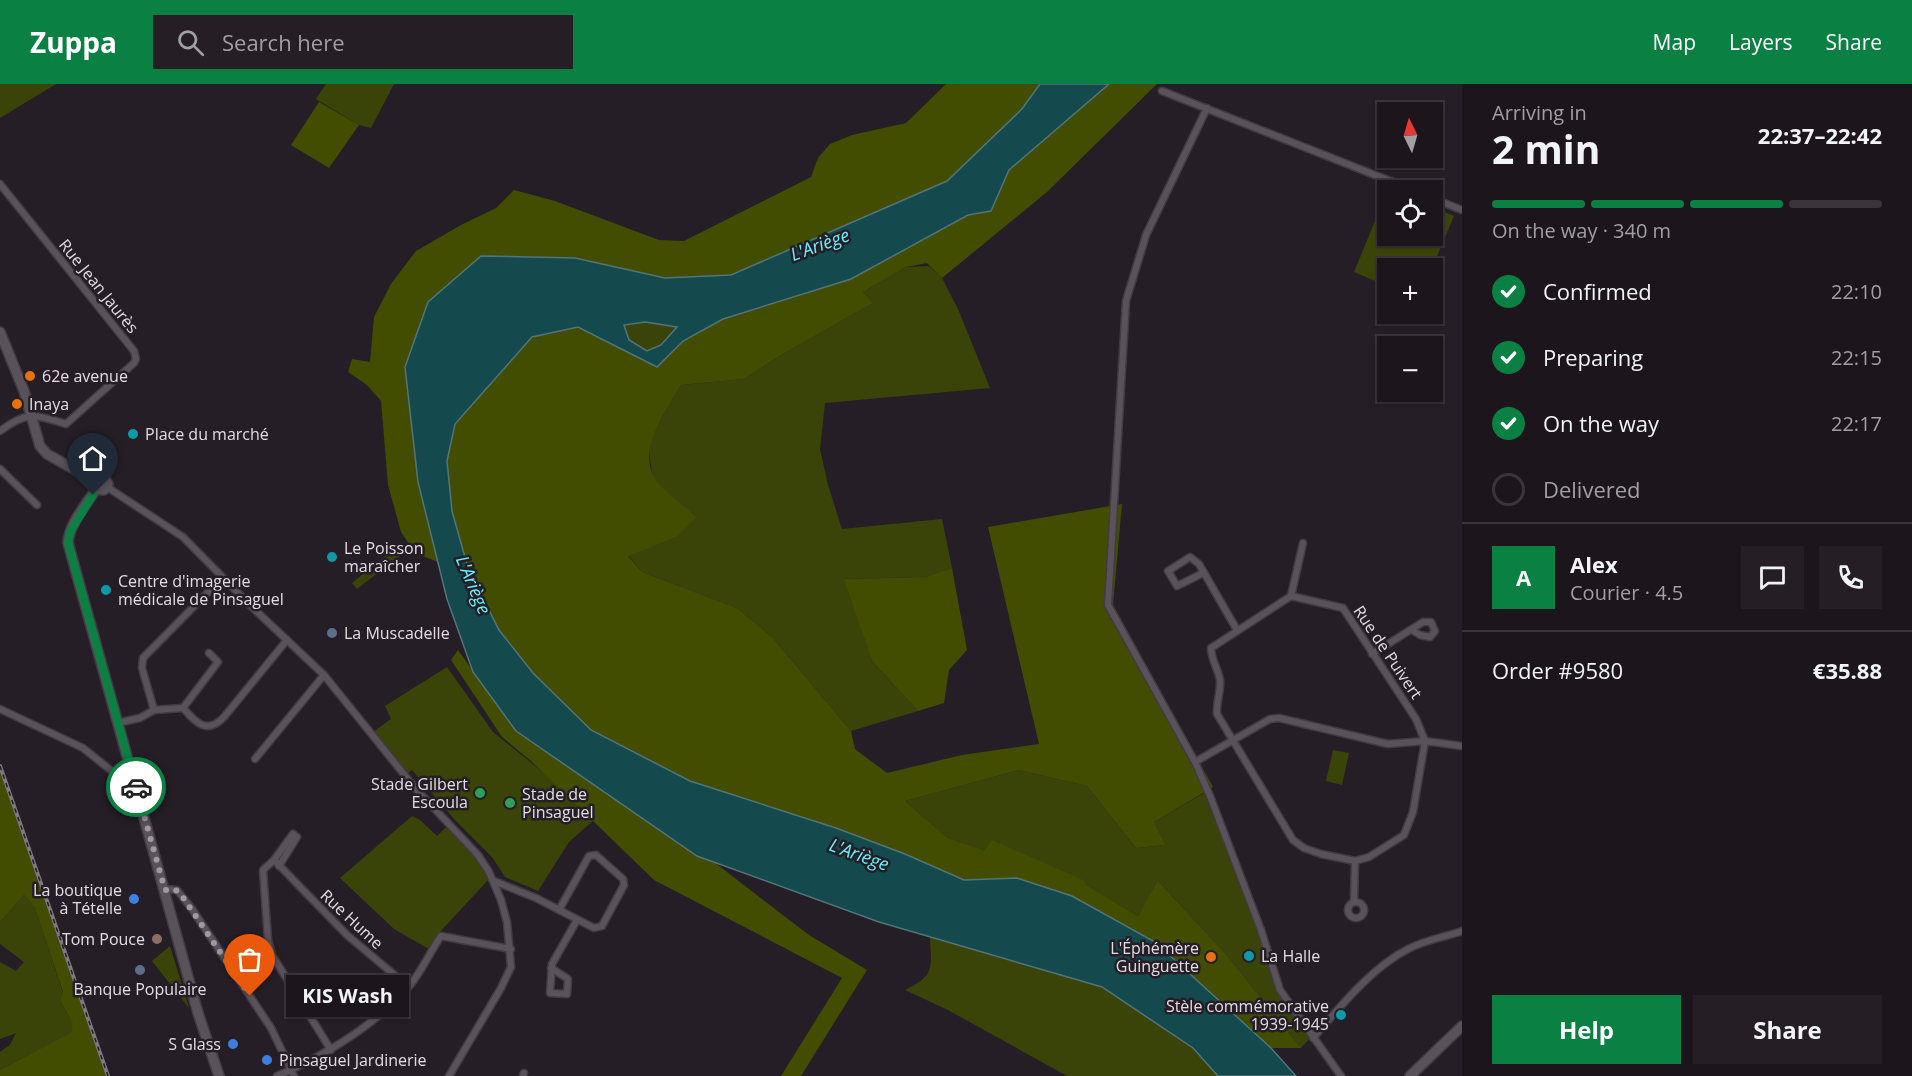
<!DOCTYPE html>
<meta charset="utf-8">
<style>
:root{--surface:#1c161c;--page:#251f25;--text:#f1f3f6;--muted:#a09fa3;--line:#3a353b;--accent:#0b8043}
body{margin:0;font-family:"Open Sans",sans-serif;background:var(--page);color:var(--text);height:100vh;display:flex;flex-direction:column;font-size:22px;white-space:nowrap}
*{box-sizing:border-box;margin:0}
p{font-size:20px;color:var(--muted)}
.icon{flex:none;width:33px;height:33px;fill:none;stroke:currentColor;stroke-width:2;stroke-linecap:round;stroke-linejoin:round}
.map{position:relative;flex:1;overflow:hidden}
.panel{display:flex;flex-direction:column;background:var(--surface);width:450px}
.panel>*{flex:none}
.needle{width:39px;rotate:355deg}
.buttons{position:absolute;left:1377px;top:18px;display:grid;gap:12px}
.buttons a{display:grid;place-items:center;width:66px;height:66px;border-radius:0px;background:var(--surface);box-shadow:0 2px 4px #0004,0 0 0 2px var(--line);font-size:30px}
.pin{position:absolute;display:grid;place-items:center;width:51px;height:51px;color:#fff;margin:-62px -26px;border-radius:50% 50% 50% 0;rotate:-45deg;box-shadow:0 0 6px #0007}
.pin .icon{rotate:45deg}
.courier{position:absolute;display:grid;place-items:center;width:60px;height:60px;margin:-30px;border:4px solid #0b8043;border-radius:50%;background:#fff;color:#222;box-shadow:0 2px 8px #0007}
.bubble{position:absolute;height:42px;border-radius:0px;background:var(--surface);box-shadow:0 2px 4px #0004,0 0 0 2px var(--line);font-size:20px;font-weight:700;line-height:42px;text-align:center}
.summary em{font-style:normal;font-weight:700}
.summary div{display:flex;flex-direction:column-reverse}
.summary{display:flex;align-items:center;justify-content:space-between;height:102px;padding:0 30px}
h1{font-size:39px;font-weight:700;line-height:45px}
.bar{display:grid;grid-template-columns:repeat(4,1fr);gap:9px 6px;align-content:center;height:72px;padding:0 30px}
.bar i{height:8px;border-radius:4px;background:var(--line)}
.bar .on{background:var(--accent)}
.bar p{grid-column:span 4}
.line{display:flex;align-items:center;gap:15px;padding:0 30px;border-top:2px solid var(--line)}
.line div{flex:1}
.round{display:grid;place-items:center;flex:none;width:63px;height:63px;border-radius:0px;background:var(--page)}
ol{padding:0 30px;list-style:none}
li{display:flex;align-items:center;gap:18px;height:66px}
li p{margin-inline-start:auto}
li .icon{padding:6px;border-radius:50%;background:var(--accent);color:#fff;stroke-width:4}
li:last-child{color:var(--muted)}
li i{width:33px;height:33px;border:3px solid var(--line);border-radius:50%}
.cta{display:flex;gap:12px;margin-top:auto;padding:12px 30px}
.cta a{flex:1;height:69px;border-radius:0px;background:var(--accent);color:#fff;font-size:24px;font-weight:700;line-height:69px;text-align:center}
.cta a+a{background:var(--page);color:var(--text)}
header{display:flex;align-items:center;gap:36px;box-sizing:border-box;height:84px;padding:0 30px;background:var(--accent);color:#fff}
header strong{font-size:28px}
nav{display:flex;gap:33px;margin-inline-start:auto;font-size:21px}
.search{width:420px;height:54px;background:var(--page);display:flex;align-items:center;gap:15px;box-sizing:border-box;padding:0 21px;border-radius:0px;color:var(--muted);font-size:22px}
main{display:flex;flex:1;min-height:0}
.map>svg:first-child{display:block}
</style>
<header>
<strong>Zuppa</strong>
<div class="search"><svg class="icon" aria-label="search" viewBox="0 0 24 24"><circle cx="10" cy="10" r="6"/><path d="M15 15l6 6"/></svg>Search here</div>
<nav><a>Map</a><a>Layers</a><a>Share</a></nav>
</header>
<main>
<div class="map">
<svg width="1462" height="992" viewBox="0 0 1462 992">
<rect width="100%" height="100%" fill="#251e26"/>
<g fill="#3b4408">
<path d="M0 0H56L0 34Z"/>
<path d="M326 0H394L371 44 359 41 316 15Z"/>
<path d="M1387 108 1388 152H1432L1433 123 1454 132 1432 184H1388L1387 202 1354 188Z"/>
<path d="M929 182 942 194 958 225 990 304 825 319 820 365 828 401 842 445 942 435 952 484 925 493 845 495 872 577 918 627 851 647 772 553 737 524 642 488 628 471 677 453C666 425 646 390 650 359 651 349 674 313 681 301L744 295 778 273 873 219 863 208 906 183Z"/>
<path d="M645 238 678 243 661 261 647 267 629 256 624 241Z"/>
<path d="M399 461 402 470 357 505 352 499Z"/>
<path d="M447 583 493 648 559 701 595 735 569 758 538 807 505 793 492 773 454 735 412 686 408 689 373 648 391 635 385 622Z"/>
<path d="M1333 666 1349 669 1342 701 1326 697Z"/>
<path d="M1019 686 1087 702 1136 764 1166 761 1154 738 1204 709 1260 849 1279 909 1310 954 1301 964 1226 870 1159 798 1138 832 1085 800 992 757 984 766 948 754 905 717Z"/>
<path d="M412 732 420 736 437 752 446 743 474 771 490 794 438 850 429 865 394 845 340 794Z"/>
<path d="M24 811 35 824 63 909 60 916 71 936 73 948 0 986V968L10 961 16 949 0 955V878L16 887 24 878 0 860V838Z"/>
<path d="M930 853 1102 903 1193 964 1218 992H1067L948 926 905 906C936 891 931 884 930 853Z"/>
<path d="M170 862 189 924 152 877Z"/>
</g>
<g fill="#424d02">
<path d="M946 0H1040L1022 25 947 97 731 191 665 194 575 174 480 173 428 218 418 398 438 478 415 469 401 448 388 401 381 317 367 301 348 288 352 275 370 278 374 233 391 200 416 167 461 141 496 124 514 106 555 117 659 156 684 157 811 93 818 74 830 60 852 51 906 39Z"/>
<path d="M1109 0H1157L1047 108 942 194 927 179 906 183 863 208 873 219 778 273 744 295 681 301C666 328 637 363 655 395 660 404 687 424 696 433L677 453 628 472 642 488 737 524 772 553 851 647 855 665 887 689 962 671 1039 660 988 443 1122 420 1113 521 1213 703 1154 738 1166 761 1136 764 1087 702 1019 686 905 717 948 754 984 766 992 756 1085 797V800L1138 832 1158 797 1226 870 1301 964H1271L1155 858 1017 794 964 796 905 770 836 744 690 697 591 646 533 589 499 546 468 484 452 427 447 376 455 340 532 253 578 242 657 282 683 257 723 235 851 195 968 131 991 127 1009 86Z"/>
<path d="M319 18 359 41 329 84 291 61Z"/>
<path d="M952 484 967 566 949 586 944 619 918 627 872 577 844 495 925 493Z"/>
<path d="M458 566 516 647 697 772 714 778 809 851 867 886 801 992H781L842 894 654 796 531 677 502 653 451 576Z"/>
<path d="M0 688 106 992H0V986L72 948 71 936 60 916 63 908 35 824 24 811 0 838Z"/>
</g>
<path fill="#14494d" stroke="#52757a" stroke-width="1.5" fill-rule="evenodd" d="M1040 0H1109L1009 86 991 127 968 131 851 195 723 235 683 257 657 283 578 243 532 253 455 340 447 377 452 427 468 484 499 546 533 589 591 646 690 697 836 744 905 770 964 796 1017 794 1072 812 1155 858 1271 964 1296 992H1218L1193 964 1102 903 879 838 697 772 516 647 473 588 447 515 418 398 405 283 428 218 481 172 575 174 665 194 731 191 947 97 1022 25ZM645 238 677 243 661 261 647 267 629 256 624 241Z"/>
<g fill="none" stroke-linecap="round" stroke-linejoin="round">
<defs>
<g id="minor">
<path d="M1162 7 1413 106"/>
<path d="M1207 24 1146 151 1126 217 1108 521 1195 678 1210 712 1261 846 1280 906 1341 992"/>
<path d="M0 100 134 267 136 275 134 279 66 340C35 331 28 326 0 347"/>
<path d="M1432 114 1462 126"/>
<path d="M0 385 37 421"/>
<path d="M107 403 183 453 253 524 324 591 415 704 478 771 489 788 501 816 507 838 511 883 501 904 449 992"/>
<path d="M1203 489 1177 502 1168 487 1190 473 1199 480 1237 546"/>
<path d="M1291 512 1343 524 1416 635 1425 657 1413 728 1404 751 1369 773 1355 777 1321 770 1304 764 1293 756 1217 630C1216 618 1221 608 1220 596 1218 585 1211 575 1211 564Z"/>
<path d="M1291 512 1303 459"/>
<path d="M1372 570 1423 538H1431L1435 547 1430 553 1420 551 1412 546"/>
<path d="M183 624 218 578 209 569"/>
<path d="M0 625 83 664 123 696 134 697"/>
<path d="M154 626 142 584 143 574 222 494"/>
<path d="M117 639 140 634 154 626 183 624C196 639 207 651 224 633L287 556"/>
<path d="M255 675 324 591"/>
<path d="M1195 678 1270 635 1279 634 1388 660 1425 657 1462 662"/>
<path d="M293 750 274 776 263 786 268 856 272 871 331 966"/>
<path d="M274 776 347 851 404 899 411 900"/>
<path d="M279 782 297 753 293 750"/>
<path d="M494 797 536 814 594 844 602 842 624 801 623 795 596 771 589 772 559 826"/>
<path d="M165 805 177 806 192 825 271 944 294 992"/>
<circle cx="1356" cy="826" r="8"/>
<path d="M1354 818 1355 777"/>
<path d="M551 884 568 895 567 910 550 909 552 880 577 836"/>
<path d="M1313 954C1340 923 1371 884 1408 865 1425 856 1445 853 1462 847"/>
<path d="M277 992C328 970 375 942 411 900 423 885 430 868 441 852L511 865"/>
<path d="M523 992 524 989"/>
</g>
<g id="secondary">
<path d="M0 248 24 307 40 362 47 370 95 397"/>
<path d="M95 397 101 393 105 395 108 400 104 406 96 405"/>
<path d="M96 405C86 421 69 440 68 459L198 929 219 992"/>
<path d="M1410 992 1462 942"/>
</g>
</defs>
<use href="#minor" stroke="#413b42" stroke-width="9"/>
<use href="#secondary" stroke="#413b42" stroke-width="12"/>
<use href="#minor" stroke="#5a525a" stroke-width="6"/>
<use href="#secondary" stroke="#5a525a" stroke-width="9"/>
<defs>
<path id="rail" d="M0 682 108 992"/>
</defs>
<use href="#rail" stroke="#7e797f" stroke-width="4"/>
<use href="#rail" stroke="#251e26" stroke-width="1.5" stroke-dasharray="4.5" stroke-linecap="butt"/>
</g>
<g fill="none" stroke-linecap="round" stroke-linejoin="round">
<path stroke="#9f9aa0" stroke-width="6" stroke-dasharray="0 10.8" d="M136 703 165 806 174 805 180 809 250 912"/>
<path stroke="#0b8043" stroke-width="8" d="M93 411 70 448 68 459 136 703"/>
</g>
<g fill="#e8710a" stroke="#251e26" stroke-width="2">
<circle cx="30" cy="292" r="6"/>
<circle cx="17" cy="320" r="6"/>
<circle cx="1211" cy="873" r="6"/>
</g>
<g fill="#0f9aa8" stroke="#251e26" stroke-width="2">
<circle cx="133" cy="350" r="6"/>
<circle cx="332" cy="473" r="6"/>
<circle cx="106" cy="506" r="6"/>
<circle cx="1249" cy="872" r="6"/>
<circle cx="1341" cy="931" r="6"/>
</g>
<g fill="#5c6f8a" stroke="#251e26" stroke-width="2">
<circle cx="332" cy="549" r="6"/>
<circle cx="140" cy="886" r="6"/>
</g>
<g fill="#2e9e5b" stroke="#251e26" stroke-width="2">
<circle cx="480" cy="709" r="6"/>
<circle cx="510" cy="719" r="6"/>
</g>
<g fill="#3f7fe0" stroke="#251e26" stroke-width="2">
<circle cx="134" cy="815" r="6"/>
<circle cx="233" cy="960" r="6"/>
<circle cx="267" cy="976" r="6"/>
</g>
<circle fill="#8d6e63" stroke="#251e26" stroke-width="2" cx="157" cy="855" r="6"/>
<g text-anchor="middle" stroke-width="5" stroke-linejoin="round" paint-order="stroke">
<g font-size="16" fill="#e1dde2" stroke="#251e26">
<text transform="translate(99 202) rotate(51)" y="6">Rue Jean Jaurès</text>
<text transform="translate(1388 568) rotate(56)" y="6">Rue de Puivert</text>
<text transform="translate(352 835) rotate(43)" y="6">Rue Hume</text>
</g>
<g font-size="16" fill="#e1dde2" stroke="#251e26" text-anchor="start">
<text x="42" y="298">62e avenue</text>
<text x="29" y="326">Inaya</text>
<text x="145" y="356">Place du marché</text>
<text x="344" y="470">Le Poisson<tspan x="344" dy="18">maraîcher</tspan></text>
<text x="118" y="503">Centre d'imagerie<tspan x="118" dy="18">médicale de Pinsaguel</tspan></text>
<text x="344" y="555">La Muscadelle</text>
<text x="468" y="706" text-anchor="end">Stade Gilbert<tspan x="468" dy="18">Escoula</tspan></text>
<text x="522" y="716">Stade de<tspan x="522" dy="18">Pinsaguel</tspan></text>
<text x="122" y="812" text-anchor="end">La boutique<tspan x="122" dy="18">à Tételle</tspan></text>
<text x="145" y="861" text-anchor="end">Tom Pouce</text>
<text x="1199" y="870" text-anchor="end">L'Éphémère<tspan x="1199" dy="18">Guinguette</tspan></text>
<text x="1261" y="878">La Halle</text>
<text x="140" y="911" text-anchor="middle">Banque Populaire</text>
<text x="1329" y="928" text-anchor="end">Stèle commémorative<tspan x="1329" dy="18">1939-1945</tspan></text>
<text x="221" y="966" text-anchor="end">S Glass</text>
<text x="279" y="982">Pinsaguel Jardinerie</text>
</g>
<g font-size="18" font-style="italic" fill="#67f3fd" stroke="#251e26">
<text transform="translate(820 161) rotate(-20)" y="6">L'Ariège</text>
<text transform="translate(473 501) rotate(67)" y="6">L'Ariège</text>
<text transform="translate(859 771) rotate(20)" y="6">L'Ariège</text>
</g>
</g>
</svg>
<div class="buttons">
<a><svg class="needle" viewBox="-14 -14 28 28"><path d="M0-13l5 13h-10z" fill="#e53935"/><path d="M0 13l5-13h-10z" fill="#a09fa3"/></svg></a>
<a><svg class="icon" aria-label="locate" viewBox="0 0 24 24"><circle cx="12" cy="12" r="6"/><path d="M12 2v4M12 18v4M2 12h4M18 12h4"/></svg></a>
<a>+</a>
<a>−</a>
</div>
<div class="pin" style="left:250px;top:912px;background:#ea580c"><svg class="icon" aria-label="bag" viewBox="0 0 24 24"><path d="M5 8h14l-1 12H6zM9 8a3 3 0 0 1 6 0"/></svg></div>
<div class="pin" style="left:93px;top:411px;background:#1f2937"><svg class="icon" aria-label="home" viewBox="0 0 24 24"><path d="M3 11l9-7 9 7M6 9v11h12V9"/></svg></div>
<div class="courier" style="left:136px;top:703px"><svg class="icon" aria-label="car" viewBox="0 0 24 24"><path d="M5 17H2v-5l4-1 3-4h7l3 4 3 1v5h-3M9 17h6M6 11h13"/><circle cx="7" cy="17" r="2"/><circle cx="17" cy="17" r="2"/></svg></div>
<div class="bubble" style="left:286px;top:891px;width:123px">KIS Wash</div>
</div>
<section class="panel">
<div class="summary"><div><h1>2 min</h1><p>Arriving in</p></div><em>22:37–22:42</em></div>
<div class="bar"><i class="on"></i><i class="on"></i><i class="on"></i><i></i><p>On the way · 340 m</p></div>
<ol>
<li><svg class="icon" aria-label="check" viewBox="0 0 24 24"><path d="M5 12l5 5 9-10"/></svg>Confirmed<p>22:10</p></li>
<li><svg class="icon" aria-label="check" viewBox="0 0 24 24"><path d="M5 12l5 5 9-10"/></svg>Preparing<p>22:15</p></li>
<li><svg class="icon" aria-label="check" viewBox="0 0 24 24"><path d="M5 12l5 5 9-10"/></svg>On the way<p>22:17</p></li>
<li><i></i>Delivered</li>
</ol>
<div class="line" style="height:108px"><b class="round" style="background:var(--accent);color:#fff">A</b><div><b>Alex</b><p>Courier · 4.5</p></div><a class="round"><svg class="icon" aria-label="chat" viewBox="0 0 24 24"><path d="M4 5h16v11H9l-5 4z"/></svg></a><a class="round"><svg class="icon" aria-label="phone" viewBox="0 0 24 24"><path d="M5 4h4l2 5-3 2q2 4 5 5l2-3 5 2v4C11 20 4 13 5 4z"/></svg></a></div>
<div class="line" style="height:78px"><div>Order #9580</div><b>€35.88</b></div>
<div class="cta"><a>Help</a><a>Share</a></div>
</section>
</main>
